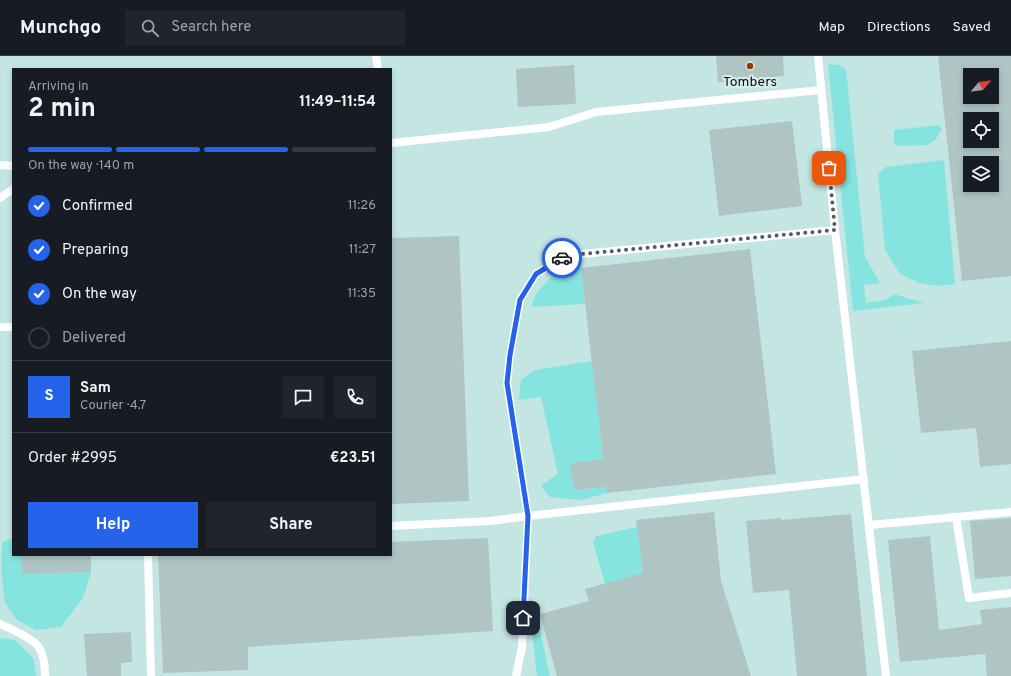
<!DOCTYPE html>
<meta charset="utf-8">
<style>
:root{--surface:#171b24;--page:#20242c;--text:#f1f3f6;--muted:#9ea1a6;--line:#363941;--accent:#2563eb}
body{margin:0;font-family:Overpass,sans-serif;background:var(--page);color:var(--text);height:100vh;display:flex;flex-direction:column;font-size:15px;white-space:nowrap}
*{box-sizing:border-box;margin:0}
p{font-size:13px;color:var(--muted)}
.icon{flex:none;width:22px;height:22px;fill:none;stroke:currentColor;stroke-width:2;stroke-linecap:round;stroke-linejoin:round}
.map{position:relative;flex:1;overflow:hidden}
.sheet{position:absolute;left:12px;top:12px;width:380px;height:488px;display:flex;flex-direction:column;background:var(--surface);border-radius:0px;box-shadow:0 2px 6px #0003}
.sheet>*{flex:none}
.needle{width:26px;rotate:61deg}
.fabs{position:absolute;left:963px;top:12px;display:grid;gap:8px}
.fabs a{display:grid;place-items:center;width:36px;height:36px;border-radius:0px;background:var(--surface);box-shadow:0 2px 6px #0003;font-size:20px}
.pin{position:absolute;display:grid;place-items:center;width:34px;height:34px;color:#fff;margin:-17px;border-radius:8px;box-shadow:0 2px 6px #0006}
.courier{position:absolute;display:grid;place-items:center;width:40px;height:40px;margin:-20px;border:3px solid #2563eb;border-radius:50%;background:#fff;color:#222;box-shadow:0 1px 5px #0007}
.overview em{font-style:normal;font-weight:700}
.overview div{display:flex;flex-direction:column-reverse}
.overview{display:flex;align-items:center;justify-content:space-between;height:68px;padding:0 16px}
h1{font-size:26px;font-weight:700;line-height:30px}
.bar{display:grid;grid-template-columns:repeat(4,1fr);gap:6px 4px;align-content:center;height:48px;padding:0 16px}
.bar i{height:5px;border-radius:3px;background:var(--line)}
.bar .active{background:var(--accent)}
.bar p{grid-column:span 4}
.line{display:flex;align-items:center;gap:10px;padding:0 16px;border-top:1px solid var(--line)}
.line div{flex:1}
.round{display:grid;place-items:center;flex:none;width:42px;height:42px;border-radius:0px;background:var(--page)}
ol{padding:0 16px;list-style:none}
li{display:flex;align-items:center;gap:12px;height:44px}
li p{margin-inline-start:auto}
li .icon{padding:4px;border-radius:50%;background:var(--accent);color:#fff;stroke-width:4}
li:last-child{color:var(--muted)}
li i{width:22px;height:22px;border:2px solid var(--line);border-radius:50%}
.action{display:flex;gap:8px;margin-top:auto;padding:8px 16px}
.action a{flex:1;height:46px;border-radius:0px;background:var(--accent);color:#fff;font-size:16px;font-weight:700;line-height:46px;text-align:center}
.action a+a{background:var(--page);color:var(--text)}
header{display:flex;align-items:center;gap:24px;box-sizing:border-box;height:56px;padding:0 20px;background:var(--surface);border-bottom:1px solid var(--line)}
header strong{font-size:19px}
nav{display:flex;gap:22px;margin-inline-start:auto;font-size:14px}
.search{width:280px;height:36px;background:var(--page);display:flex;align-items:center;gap:10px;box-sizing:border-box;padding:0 14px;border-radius:0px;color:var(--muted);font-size:15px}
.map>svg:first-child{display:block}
</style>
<header>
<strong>Munchgo</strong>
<div class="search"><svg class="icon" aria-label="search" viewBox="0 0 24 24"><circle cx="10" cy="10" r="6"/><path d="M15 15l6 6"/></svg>Search here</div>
<nav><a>Map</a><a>Directions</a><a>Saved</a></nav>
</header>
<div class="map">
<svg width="1011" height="620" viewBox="0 0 1011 620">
<rect width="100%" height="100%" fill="#d7eeec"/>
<path fill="#c4e6e3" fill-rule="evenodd" d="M0 0H1011V620H0ZM13 13H391V499H13ZM970 19H992V41H970ZM970 63H992V85H970ZM970 107H992V129H970Z"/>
<g fill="#85e4df">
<path d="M828 8 839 9 846 13 865 201 880 227 864 229 866 247 886 244 894 238 924 247 853 255Z"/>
<path d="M939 69 942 72 936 83 927 89 898 90 894 87V74Z"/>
<path d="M944 104 955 228 939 230 919 227 900 218 885 194 878 118 886 111Z"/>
<path d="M581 212 585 248 531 251 536 238 551 221 564 214Z"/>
<path d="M592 305 603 403 570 407 574 434 606 431 607 437 581 444 550 441 541 429 558 418 541 341 519 344 521 324 535 314Z"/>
<path d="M637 471 645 533 605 528 593 486 596 480Z"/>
<path d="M13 482V499H22L23 518 91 516 83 542 61 571 36 574 17 564 5 547 1 514 2 486Z"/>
<path d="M536 556 550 620H537L531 568Z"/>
<path d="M0 582 15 584 34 603 36 620H0Z"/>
</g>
<g fill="#aec5c3" fill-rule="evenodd">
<path d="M716 0H783L784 20 718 26Z"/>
<path d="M938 0H1011V220L962 225ZM970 19H992V41H970ZM970 63H992V85H970ZM970 107H992V129H970Z"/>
<path d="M574 9 576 48 518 51 516 13Z"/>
<path d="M792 65 802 150 719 160 709 74Z"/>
<path d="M459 180 469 445 391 448V182Z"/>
<path d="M750 193 776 418 607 437 606 431 574 434 570 407 603 403 581 212Z"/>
<path d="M1011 285V408L980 411 976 372 921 377 912 295Z"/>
<path d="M714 456 721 525 751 620H557L540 558 589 545 585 533 643 517 636 464Z"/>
<path d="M851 458 867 620H797L789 534 753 537 746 465 781 462V464Z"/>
<path d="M1011 462V520L975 523 970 465Z"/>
<path d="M930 480 939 574 982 568 980 554 1011 551V620H987L985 598 900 606 888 484Z"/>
<path d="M488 482 493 575 248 591V614L163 617 158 499H391V486Z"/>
<path d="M22 499H91V516L22 518Z"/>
<path d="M131 576 132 606 121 607V620H87L84 578Z"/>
</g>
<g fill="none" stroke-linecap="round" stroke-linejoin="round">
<g stroke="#fff" stroke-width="8">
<path d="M376 0 378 13"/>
<path d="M818 0 835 174 886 620"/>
<path d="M391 87 549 71 596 56 821 34"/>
<path d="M0 109 13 110"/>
<path d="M0 142 13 133"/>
<path d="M835 174 571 199 561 203 536 218 520 244 510 299 507 327 528 460 864 423"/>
<path d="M0 271H13"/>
<path d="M956 461 969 542 1011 537"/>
<path d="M869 469 1011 456"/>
<path d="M391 470 490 465 528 460 522 591 516 620"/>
<path d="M148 499 151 620"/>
<path d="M0 568C11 573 30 581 38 590 44 598 45 611 45 620"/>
</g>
</g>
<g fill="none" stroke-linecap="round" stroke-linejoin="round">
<path stroke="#515e5e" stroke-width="4" stroke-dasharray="0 7.2" d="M562 202 571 199 835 174 829 112"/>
<path stroke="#2563eb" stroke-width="5" d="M523 562 528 460 507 327 510 299 520 244 536 218 562 202"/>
</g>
<circle fill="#9a3602" stroke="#d7eeec" stroke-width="1.5" cx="750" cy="10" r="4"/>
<g text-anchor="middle" stroke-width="4" stroke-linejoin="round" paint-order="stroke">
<g font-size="14" fill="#091111" stroke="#d7eeec">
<text x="750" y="30">Tombers</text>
</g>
</g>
</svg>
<div class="fabs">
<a><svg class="needle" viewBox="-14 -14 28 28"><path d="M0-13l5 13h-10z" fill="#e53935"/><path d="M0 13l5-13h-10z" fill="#9ea1a6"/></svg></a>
<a><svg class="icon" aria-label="locate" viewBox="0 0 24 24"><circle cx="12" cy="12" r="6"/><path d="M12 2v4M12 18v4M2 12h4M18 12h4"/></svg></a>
<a><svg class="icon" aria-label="layers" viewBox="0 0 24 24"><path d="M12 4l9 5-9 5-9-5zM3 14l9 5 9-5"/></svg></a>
</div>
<div class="pin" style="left:829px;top:112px;background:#ea580c"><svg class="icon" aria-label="bag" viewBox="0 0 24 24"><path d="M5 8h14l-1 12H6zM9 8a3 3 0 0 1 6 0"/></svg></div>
<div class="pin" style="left:523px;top:562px;background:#1f2937"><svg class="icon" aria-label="home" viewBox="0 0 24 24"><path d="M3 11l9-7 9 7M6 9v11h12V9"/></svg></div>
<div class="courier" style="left:562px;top:202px"><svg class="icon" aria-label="car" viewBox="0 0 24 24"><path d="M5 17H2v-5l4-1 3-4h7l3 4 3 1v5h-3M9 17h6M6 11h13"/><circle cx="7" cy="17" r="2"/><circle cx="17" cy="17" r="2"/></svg></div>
<section class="sheet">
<div class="overview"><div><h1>2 min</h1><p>Arriving in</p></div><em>11:49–11:54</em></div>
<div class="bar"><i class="active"></i><i class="active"></i><i class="active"></i><i></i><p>On the way · 140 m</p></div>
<ol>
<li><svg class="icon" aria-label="check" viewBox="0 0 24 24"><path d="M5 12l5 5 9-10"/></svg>Confirmed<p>11:26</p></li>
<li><svg class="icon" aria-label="check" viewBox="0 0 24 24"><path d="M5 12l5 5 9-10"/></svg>Preparing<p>11:27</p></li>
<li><svg class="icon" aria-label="check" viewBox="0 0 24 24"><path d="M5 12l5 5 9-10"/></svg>On the way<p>11:35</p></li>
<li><i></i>Delivered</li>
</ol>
<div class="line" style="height:72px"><b class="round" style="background:var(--accent);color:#fff">S</b><div><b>Sam</b><p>Courier · 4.7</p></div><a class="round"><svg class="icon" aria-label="chat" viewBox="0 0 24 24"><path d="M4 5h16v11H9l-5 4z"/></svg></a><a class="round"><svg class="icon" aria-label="phone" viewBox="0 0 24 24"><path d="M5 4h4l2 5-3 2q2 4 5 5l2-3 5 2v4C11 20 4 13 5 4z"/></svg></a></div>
<div class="line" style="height:52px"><div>Order #2995</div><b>€23.51</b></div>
<div class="action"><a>Help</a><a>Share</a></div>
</section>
</div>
